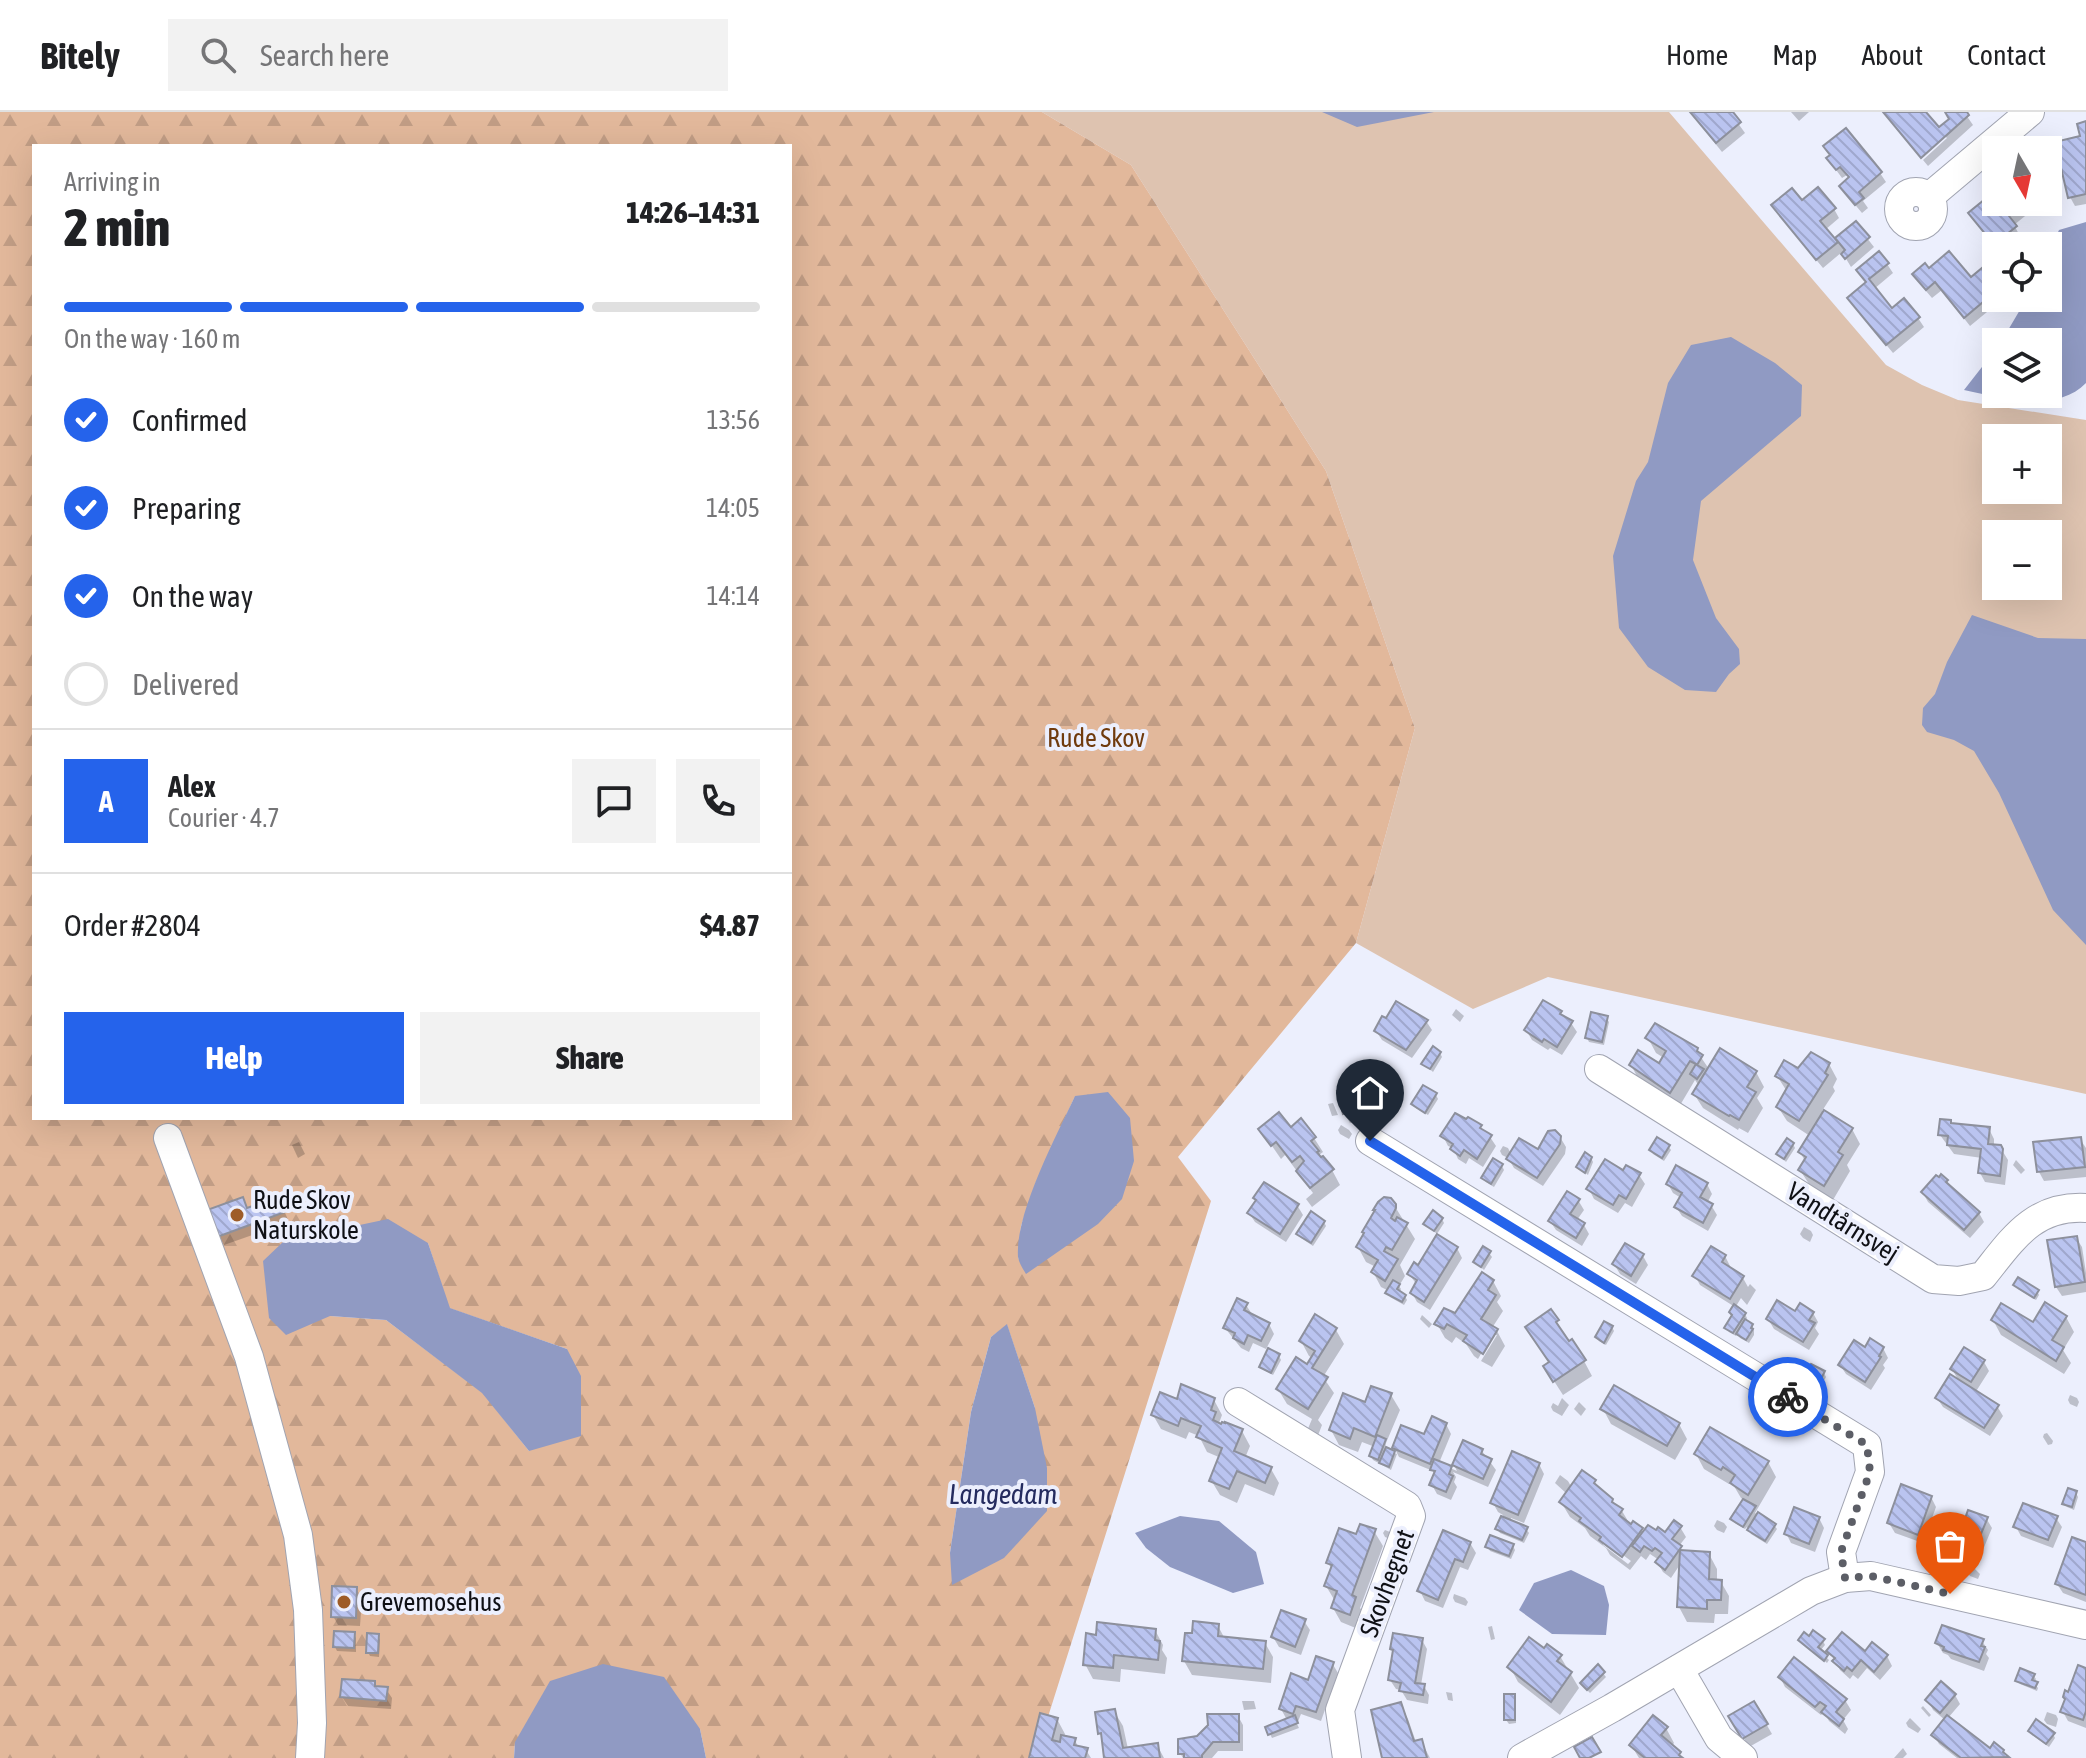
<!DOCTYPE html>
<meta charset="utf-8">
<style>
:root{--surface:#fff;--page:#f2f2f2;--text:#202124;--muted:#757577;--line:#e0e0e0;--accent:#2563eb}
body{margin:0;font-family:"Asap Condensed",sans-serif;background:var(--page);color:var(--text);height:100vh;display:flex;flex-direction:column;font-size:30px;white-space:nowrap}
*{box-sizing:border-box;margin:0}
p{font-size:26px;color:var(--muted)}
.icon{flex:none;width:44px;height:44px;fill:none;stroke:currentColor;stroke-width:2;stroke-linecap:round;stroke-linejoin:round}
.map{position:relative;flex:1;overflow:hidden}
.details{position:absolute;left:32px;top:32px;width:760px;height:976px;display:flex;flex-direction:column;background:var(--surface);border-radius:0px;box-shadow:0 8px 32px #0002}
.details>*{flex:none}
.needle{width:52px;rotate:171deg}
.buttons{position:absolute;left:1982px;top:24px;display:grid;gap:16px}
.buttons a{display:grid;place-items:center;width:80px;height:80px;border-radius:0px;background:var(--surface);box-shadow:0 8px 32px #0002;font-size:40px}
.pin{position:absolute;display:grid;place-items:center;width:68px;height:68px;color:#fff;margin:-82px -34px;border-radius:50% 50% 50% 0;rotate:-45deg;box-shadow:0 0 8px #0007}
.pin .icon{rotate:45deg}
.courier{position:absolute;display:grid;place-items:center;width:80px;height:80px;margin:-40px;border:6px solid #2563eb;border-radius:50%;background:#fff;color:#222;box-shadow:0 2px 10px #0007}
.headline em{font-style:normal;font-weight:800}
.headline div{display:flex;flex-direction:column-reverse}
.headline{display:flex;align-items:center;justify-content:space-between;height:136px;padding:0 32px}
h1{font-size:52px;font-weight:800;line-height:60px}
.bar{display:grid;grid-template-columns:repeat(4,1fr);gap:12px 8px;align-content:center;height:96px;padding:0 32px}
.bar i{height:10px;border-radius:6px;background:var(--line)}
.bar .active{background:var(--accent)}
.bar p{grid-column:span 4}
.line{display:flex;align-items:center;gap:20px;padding:0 32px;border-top:2px solid var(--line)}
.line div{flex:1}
.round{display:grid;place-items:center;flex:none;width:84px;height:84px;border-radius:0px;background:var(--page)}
ol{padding:0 32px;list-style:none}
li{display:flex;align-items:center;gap:24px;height:88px}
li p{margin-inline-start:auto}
li .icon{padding:8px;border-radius:50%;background:var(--accent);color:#fff;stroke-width:4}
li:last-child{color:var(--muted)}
li i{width:44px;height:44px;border:4px solid var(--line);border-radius:50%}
.primary-button{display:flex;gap:16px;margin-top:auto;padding:16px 32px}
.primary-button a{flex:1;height:92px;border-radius:0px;background:var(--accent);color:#fff;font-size:32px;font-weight:800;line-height:92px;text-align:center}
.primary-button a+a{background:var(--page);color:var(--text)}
header{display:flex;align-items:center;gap:48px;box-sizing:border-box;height:112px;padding:0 40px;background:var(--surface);border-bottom:2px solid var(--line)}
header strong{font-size:38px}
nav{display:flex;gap:44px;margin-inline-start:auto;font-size:28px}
.search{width:560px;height:72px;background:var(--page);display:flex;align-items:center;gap:20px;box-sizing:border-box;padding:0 28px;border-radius:0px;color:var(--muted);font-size:30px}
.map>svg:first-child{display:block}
</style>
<header>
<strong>Bitely</strong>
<div class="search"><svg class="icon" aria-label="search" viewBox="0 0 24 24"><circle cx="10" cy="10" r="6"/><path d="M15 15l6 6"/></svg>Search here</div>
<nav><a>Home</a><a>Map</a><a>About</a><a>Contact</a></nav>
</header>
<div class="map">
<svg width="2086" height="1646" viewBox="0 0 2086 1646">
<defs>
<pattern id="forest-firs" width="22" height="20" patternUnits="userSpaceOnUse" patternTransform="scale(2)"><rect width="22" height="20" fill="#e2b89b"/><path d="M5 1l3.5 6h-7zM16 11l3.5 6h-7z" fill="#c19d85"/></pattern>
<pattern id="building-back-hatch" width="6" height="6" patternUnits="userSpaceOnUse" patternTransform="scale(2)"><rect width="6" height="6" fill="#bac4f0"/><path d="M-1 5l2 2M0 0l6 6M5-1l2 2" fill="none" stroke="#9fa7cd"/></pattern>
</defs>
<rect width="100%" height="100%" fill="#eceffd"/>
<path fill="#dec3b0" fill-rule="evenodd" d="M1042 0H1669L1886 253 1922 273 1958 288 2086 308V982L1548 865 1473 897 1356 831 1415 616 1326 359 1131 53ZM1996 326H2048V378H1996ZM1996 422H2048V474H1996Z"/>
<path fill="url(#forest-firs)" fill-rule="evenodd" d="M0 0H1042L1131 53 1326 359 1415 616 1356 831 1178 1045 1211 1089 1035 1646H706L700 1617 515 1630 514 1646H0ZM34 34H790V1006H34ZM1075 984 1018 1148 1021 1114 1036 1070ZM428 1131 449 1196 567 1237 529 1339 483 1281 386 1208 330 1204ZM1007 1213 1035 1296 950 1441 971 1300 991 1225Z"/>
<g fill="#909ac3">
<path d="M1322 0H1434L1357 15Z"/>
<path d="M2086 110V271C2056 302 2001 286 1964 278L1996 237V282H2048V230H2001L2027 186H2048V141L2059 118Z"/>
<path d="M1731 225 1775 251 1802 273 1801 304 1701 389 1693 448 1716 506 1739 537 1740 552 1729 562 1716 580 1685 578 1648 555 1619 516 1613 444 1636 369 1648 350 1668 271 1691 233Z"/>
<path d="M1972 503 2038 526 2086 527V833L2053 798 1999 681 1974 639 1954 628 1927 620 1922 613 1923 596 1935 582 1947 550Z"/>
<path d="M1108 980 1130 1006 1134 1049 1122 1087 1098 1112 1026 1162C1023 1157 1019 1151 1018 1145 1015 1101 1056 1025 1075 984Z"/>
<path d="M388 1107 428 1131 450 1196 567 1237 581 1264V1324L529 1339 482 1281 386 1208 330 1204 286 1223 269 1206 263 1149 284 1129Z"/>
<path d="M1007 1212 1035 1296 1047 1356V1399L1004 1446 952 1473 950 1441 971 1300 991 1225Z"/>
<path d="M1180 1404 1219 1409 1256 1440 1264 1472 1233 1481 1170 1455 1146 1436 1135 1421Z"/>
<path d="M1571 1458 1604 1474 1609 1493 1606 1523 1552 1522 1519 1498 1534 1471Z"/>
<path d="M603 1552 664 1565 700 1617 706 1646H514L515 1630 550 1569Z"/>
</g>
<g fill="#0003" fill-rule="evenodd">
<path d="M1690 0H1730L1745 21 1722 40Z"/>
<path d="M1791 0H1809L1799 9Z"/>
<path d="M1885 0H1923L1939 18 1951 8 1948 0H1964L1973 13 1928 54 1923 48 1947 26 1944 23Z"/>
<path d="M2086 12V92L2075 94 2070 85Z"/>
<path d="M2049 39 2056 62 2048 68V40Z"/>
<path d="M1828 47 1880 61 1886 70 1863 89 1868 96 1862 101 1847 83 1850 67 1847 63 1842 66Z"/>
<path d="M1996 81V90H2032L2035 96 2014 113 2020 124 2008 134H2000L1995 129 1993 131 1970 102Z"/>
<path d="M1802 91 1834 97 1839 106 1825 118 1835 129 1856 112 1874 135 1851 155 1842 140 1823 156 1779 103 1774 94Z"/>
<path d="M1887 152 1893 161 1874 177 1892 198 1918 206 1924 215 1893 241 1855 195 1867 172 1858 158Z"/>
<path d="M1929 159 1971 168 1996 163V186H2004L1970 214 1942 178 1932 186 1920 172 1915 162Z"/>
<path d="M1456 897 1464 904 1460 910 1452 903Z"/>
<path d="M1560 901 1563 906 1571 911 1577 920 1562 943 1550 936 1548 938 1532 928 1526 918Z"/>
<path d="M1606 906 1609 910 1604 933 1589 930 1587 926Z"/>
<path d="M1426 909 1432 918 1412 946 1382 928 1376 919Z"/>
<path d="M1648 926 1696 938 1709 957 1756 960 1764 975 1757 986 1763 996 1748 1021 1739 1016 1738 1018 1703 996 1694 982 1699 974 1695 968 1679 995 1639 968 1631 953H1660L1664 946 1656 941Z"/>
<path d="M1440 941 1442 945 1433 960 1424 952Z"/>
<path d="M1829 952 1837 967 1833 975 1835 979 1822 999 1852 1017 1860 1032 1847 1053 1850 1059 1833 1088 1809 1072 1800 1058 1805 1049 1800 1040 1810 1024 1787 1009 1778 995 1786 978 1777 964Z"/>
<path d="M1393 962 1399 972 1402 986 1398 994 1368 1002 1369 1006 1350 1011 1344 1001Z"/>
<path d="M1436 983 1438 987 1428 1003 1416 996 1414 992Z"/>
<path d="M1333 991 1338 1003 1332 1004 1328 992Z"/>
<path d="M1341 1013 1349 1018 1352 1022 1349 1027 1340 1022 1338 1018Z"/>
<path d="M1952 1013 1989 1017 1994 1027V1035H2000L2008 1048 2005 1073 1985 1070 1980 1061 1982 1046 1954 1042 1940 1023Z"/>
<path d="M1480 1015 1483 1020 1490 1025 1496 1034 1483 1055 1469 1046 1466 1052 1458 1047 1453 1036 1448 1034 1443 1024Z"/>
<path d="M1290 1017 1314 1026 1323 1040 1319 1043 1332 1058 1340 1073 1312 1095 1306 1087 1313 1081 1285 1043 1281 1047 1261 1018Z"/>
<path d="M1560 1025 1566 1035 1565 1042 1543 1074 1514 1056 1508 1046 1502 1043 1500 1039 1503 1034 1508 1036 1511 1042 1539 1040Z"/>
<path d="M2080 1027 2086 1036V1065L2044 1069 2039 1060Z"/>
<path d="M299 1030 305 1042 298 1046 292 1033Z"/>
<path d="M1793 1032 1795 1036 1786 1050 1779 1042Z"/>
<path d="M1668 1034 1671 1038 1664 1049 1653 1042 1651 1038Z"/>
<path d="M1591 1046 1593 1050 1588 1063 1578 1055Z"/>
<path d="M2016 1048 2025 1058 2021 1062 2013 1053Z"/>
<path d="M1502 1054 1504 1058 1494 1075 1486 1070 1483 1066Z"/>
<path d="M1624 1061 1639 1063 1645 1072 1632 1095 1625 1091 1618 1101 1594 1087 1589 1077Z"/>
<path d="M1947 1069 1951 1077 1979 1101 1984 1110 1970 1126 1928 1090 1923 1081Z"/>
<path d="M1668 1072H1707L1712 1082 1707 1091 1711 1093 1717 1103 1708 1119 1682 1104 1676 1095 1681 1086 1673 1081Z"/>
<path d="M279 1087 289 1110 224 1133 218 1124 242 1088 248 1098Z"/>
<path d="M1578 1088 1584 1098 1577 1108 1584 1113 1589 1122 1582 1134 1556 1118 1550 1109Z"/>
<path d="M1297 1093 1303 1103 1286 1130 1255 1110 1249 1101Z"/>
<path d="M1394 1093 1415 1127 1400 1153 1405 1164 1399 1174 1401 1177 1399 1181 1405 1184 1407 1188 1404 1193 1390 1185 1389 1179 1381 1175 1373 1160 1376 1155 1366 1150 1358 1135Z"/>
<path d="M1442 1107 1444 1111 1437 1122 1426 1112Z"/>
<path d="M1324 1110 1326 1114 1313 1134 1301 1126 1298 1122Z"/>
<path d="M1804 1115 1811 1119 1813 1123 1810 1130 1803 1126 1800 1122Z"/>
<path d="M2076 1126 2082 1135 2086 1161V1180L2062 1184 2056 1175Z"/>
<path d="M1457 1136 1462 1146 1430 1198 1417 1190 1412 1181 1417 1173 1409 1162Z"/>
<path d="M1489 1141 1492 1145 1484 1158 1475 1150Z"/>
<path d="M1643 1144 1648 1153 1636 1172 1620 1162 1614 1152Z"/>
<path d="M1725 1144 1730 1154 1728 1157 1743 1166 1748 1175 1750 1172 1756 1178 1747 1193 1741 1186 1735 1196 1745 1202 1747 1206 1745 1210 1752 1213 1754 1217V1223L1749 1231 1740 1226 1737 1221 1736 1224 1729 1220 1727 1216 1733 1205 1735 1195 1700 1173 1695 1164Z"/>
<path d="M1493 1169 1501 1184 1497 1190 1503 1199 1492 1216 1497 1219 1505 1234 1492 1255 1481 1249 1497 1223H1492L1478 1247 1474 1244 1466 1232 1456 1225 1452 1231 1445 1226 1437 1212 1456 1204Z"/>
<path d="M2016 1173 2037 1179 2039 1183 2036 1188 2018 1177Z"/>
<path d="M1246 1193 1252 1202 1269 1212 1274 1222 1266 1237 1253 1231 1249 1240 1241 1236 1225 1216Z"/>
<path d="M1551 1200 1565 1224H1564L1584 1249 1592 1264 1563 1283 1554 1269 1551 1251Z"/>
<path d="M1813 1201 1818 1210 1815 1216 1819 1222 1809 1238 1774 1217 1768 1207 1796 1202Z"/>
<path d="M1422 1203 1432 1212 1429 1216 1420 1207Z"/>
<path d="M2066 1205 2074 1220 2063 1238 2071 1251 2064 1262 2001 1223 1993 1208 2034 1213Z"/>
<path d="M1612 1215 1614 1219 1606 1233 1599 1229 1597 1225Z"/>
<path d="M1336 1218 1344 1232 1323 1265 1334 1281 1318 1308 1322 1313 1317 1326 1307 1319 1312 1307 1287 1292 1278 1277 1307 1255 1313 1246 1309 1244 1301 1229Z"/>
<path d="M1883 1236 1888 1246 1883 1253 1885 1256 1871 1278 1846 1262 1840 1253Z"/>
<path d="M1279 1244 1281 1248 1273 1263 1264 1258 1261 1254Z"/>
<path d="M1984 1250 1989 1259 1975 1281 1997 1294 2003 1304 1990 1324 1943 1295 1937 1286 1960 1271 1952 1257Z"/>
<path d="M1824 1261 1826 1265 1821 1274 1818 1275 1808 1270 1806 1266Z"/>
<path d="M1391 1283 1400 1298 1386 1331 1385 1337 1397 1342 1391 1358 1373 1348 1371 1344 1375 1335 1362 1330 1358 1340 1339 1333 1331 1318 1366 1293Z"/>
<path d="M2070 1283 2077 1286 2079 1290 2077 1295 2070 1292 2068 1288Z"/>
<path d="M1562 1286 1569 1293 1562 1304 1553 1299 1551 1295 1553 1291 1558 1294Z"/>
<path d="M1214 1288 1222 1303 1219 1311 1242 1319 1250 1334 1245 1346 1271 1357 1279 1371 1274 1384 1245 1372 1237 1391 1220 1383 1211 1368 1221 1346 1207 1340 1199 1324 1189 1320 1186 1327 1161 1317 1153 1303 1178 1290Z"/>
<path d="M1579 1290 1586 1297 1581 1304 1574 1297Z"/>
<path d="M1603 1297 1679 1312 1687 1327 1675 1348 1611 1312Z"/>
<path d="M1446 1312 1451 1322 1439 1351 1457 1359 1454 1353 1482 1339 1496 1358 1488 1375 1453 1360 1456 1365 1454 1370 1457 1375 1451 1388 1437 1382 1432 1373 1435 1364 1433 1359 1399 1345 1394 1335 1425 1325Z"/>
<path d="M2047 1321 2053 1329 2052 1332 2048 1333 2043 1325 2044 1322Z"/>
<path d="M1696 1342 1768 1350 1776 1365 1755 1401 1774 1413 1777 1417 1767 1432 1751 1422 1747 1415 1745 1417 1735 1411 1733 1407 1744 1388 1741 1386 1731 1369 1729 1372 1704 1357Z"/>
<path d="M1539 1352 1544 1362 1524 1411 1511 1406 1510 1410 1526 1417 1529 1421 1524 1431 1500 1421 1497 1417 1503 1403 1498 1400 1493 1391Z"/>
<path d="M1560 1363 1568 1369 1572 1376 1594 1370 1599 1379 1622 1399 1631 1414 1641 1417 1644 1422 1665 1423 1680 1415 1686 1425 1679 1434 1683 1441 1709 1442 1717 1457V1470H1721L1729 1484 1728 1502H1715L1714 1511 1687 1510 1679 1495 1681 1451 1671 1466 1663 1460 1657 1450 1659 1448 1650 1442 1646 1448 1641 1444 1630 1458 1610 1443 1606 1436 1590 1424 1585 1416 1570 1405 1561 1390 1567 1382 1555 1371ZM1603 1428 1631 1449 1628 1452 1603 1433Z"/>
<path d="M2076 1381 2078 1385 2074 1398 2067 1395 2064 1391Z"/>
<path d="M1931 1385 1936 1395 1923 1431 1895 1421 1889 1411Z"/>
<path d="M1819 1406 1824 1416 1815 1440 1791 1431 1786 1421Z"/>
<path d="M1986 1406 1992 1416 1975 1457 1980 1462 1978 1467 1970 1464 1967 1460 1970 1452 1950 1445 1944 1435 1963 1417Z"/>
<path d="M2056 1406 2062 1415 2053 1436 2021 1424 2016 1415Z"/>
<path d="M1717 1408 1724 1411 1727 1415 1724 1421 1717 1418 1714 1414Z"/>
<path d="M1385 1418 1390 1420 1392 1424 1390 1427 1385 1425 1383 1421Z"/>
<path d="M1374 1419 1383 1434 1360 1496 1364 1501 1358 1517 1341 1510 1333 1496 1335 1489 1326 1474 1332 1457 1328 1451 1358 1425Z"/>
<path d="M1470 1431 1476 1441 1468 1458 1460 1455 1443 1496 1425 1489 1420 1479Z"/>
<path d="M2086 1432V1490L2063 1481 2057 1472Z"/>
<path d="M1513 1434 1515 1438 1511 1447 1490 1439 1488 1435Z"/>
<path d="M356 1477 362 1486 360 1514 338 1513 333 1504Z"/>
<path d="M1454 1482 1465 1486 1468 1490 1466 1494 1455 1490 1453 1486Z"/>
<path d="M1304 1509 1310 1518 1301 1543 1279 1535 1273 1525Z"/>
<path d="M1218 1514 1225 1527 1265 1531 1273 1545 1271 1571 1192 1563 1184 1549Z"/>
<path d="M1492 1514 1495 1527 1491 1528 1488 1515Z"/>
<path d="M1155 1518 1163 1533 1162 1538 1167 1546 1165 1562 1121 1557 1120 1570 1093 1567 1085 1552Z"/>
<path d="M354 1522 356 1526V1540L337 1539 335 1535Z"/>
<path d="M378 1524 380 1528 379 1545 370 1544 368 1540Z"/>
<path d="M1422 1528 1427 1537 1421 1573 1424 1574 1429 1583 1428 1592 1407 1588 1401 1578 1396 1577 1390 1568 1395 1542 1392 1537Z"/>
<path d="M1800 1528 1823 1529 1825 1533 1820 1539 1829 1548 1827 1551Z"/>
<path d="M1982 1529 1988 1538 1986 1542 1989 1546 1984 1559 1951 1547 1948 1543 1943 1541 1937 1531Z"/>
<path d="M1544 1539 1560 1544 1579 1576 1560 1603 1518 1570 1510 1555Z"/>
<path d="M1829 1539 1887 1544 1892 1554 1880 1568 1867 1556 1858 1567 1853 1563 1850 1567 1840 1558Z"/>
<path d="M1332 1551 1338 1561 1321 1609 1301 1602 1297 1612 1299 1616 1272 1626 1267 1616 1287 1608 1281 1597Z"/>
<path d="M1598 1555 1606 1565 1590 1581 1584 1575Z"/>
<path d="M2086 1558V1616L2068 1609 2063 1600 2069 1582Z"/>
<path d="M2033 1563 2036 1567 2034 1571 2038 1576 2037 1579 2020 1572 2017 1568Z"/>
<path d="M1780 1565 1845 1588 1851 1598 1843 1608 1848 1617 1845 1622 1829 1609 1824 1600 1821 1603 1785 1575Z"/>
<path d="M374 1571 377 1576 386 1577 392 1586 391 1597 348 1594 342 1585Z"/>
<path d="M1446 1580 1452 1581 1453 1589 1448 1588Z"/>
<path d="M1955 1583 1960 1592 1948 1606 1990 1639H2003L2007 1646H1957L1939 1632 1934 1623 1945 1608 1933 1598 1928 1588Z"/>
<path d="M1514 1584 1516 1588V1611L1509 1612 1506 1608Z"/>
<path d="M1242 1589H1254L1256 1597 1244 1598Z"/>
<path d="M1754 1591 1772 1622 1749 1635 1731 1605Z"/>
<path d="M1400 1592 1408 1607 1416 1630 1421 1629 1430 1646H1385Z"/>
<path d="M1923 1594 1931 1603 1929 1605 1921 1596Z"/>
<path d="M1114 1599 1123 1614 1128 1637 1157 1633 1164 1646H1106L1104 1628 1100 1621Z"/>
<path d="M2047 1600 2056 1603 2058 1607 2056 1615 2047 1612 2044 1608Z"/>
<path d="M1238 1604 1243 1613V1639H1218L1212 1646H1183L1180 1641 1198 1626Z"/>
<path d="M1910 1606 1921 1617 1918 1621 1908 1615 1906 1611Z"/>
<path d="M1057 1607 1065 1622 1064 1626 1075 1628 1079 1637 1086 1638 1091 1646H1031Z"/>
<path d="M1666 1616 1674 1631 1671 1635 1682 1646H1639L1631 1633Z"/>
<path d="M2030 1619 2053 1622 2055 1626 2049 1635 2032 1623Z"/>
<path d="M1903 1636 1907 1642 1903 1646H1894Z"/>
</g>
<g fill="url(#building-back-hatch)" stroke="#8d909c" stroke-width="2">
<path d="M1690 0H1733L1741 10 1716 31Z"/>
<path d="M1883 0H1926L1939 15 1949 7 1945 0H1967L1969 3 1921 46Z"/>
<path d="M2086 9V82L2068 86 2055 30 2080 24 2077 12Z"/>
<path d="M1846 16 1882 60 1859 80 1864 86 1855 93 1839 74 1849 65 1840 55 1836 58 1826 46 1830 43 1823 34Z"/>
<path d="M1818 75 1836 96 1820 109 1838 130 1816 148 1771 93 1792 76 1802 88Z"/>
<path d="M1996 78V90H2026L2009 104 2017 114 1997 130 1989 121 1986 123 1968 101Z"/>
<path d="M1856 109 1870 125 1845 147 1841 142 1845 138 1835 126Z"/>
<path d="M1879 139 1889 151 1869 167 1892 196 1904 186 1920 205 1886 233 1847 186 1866 170 1856 158Z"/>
<path d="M1949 139 1971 165 1988 151 1996 160V179L1964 206 1935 170 1926 178 1912 162 1925 151 1929 156Z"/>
<path d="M1543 888 1562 899 1560 902 1573 909 1557 935 1544 927 1542 930 1524 918Z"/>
<path d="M1396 889 1428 908 1406 938 1374 919 1382 904 1386 906Z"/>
<path d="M1591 900 1608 904 1602 930 1585 926Z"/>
<path d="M1655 911 1698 936 1697 939 1703 943 1697 953 1704 957 1697 967 1690 962 1696 952 1690 949 1670 981 1629 953 1638 938 1659 951 1666 939 1645 926Z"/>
<path d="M1433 934 1441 940 1430 957 1421 952Z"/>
<path d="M1720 936 1757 959 1747 975 1756 980 1739 1008 1730 1003 1729 1004 1692 982Z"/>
<path d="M1811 940 1830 951 1825 961 1828 963 1799 1009 1776 995 1789 972 1775 964 1784 948 1798 956Z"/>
<path d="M1394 960 1398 976 1393 985 1364 992 1365 997 1343 1002 1337 979 1356 975 1355 970Z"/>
<path d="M1423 973 1437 981 1425 1001 1411 992Z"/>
<path d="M1824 998 1853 1016 1838 1040 1843 1043 1824 1074 1798 1058 1806 1045 1798 1040Z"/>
<path d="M1279 1000 1291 1015 1301 1006 1316 1025 1311 1029 1319 1039 1317 1040 1321 1045 1323 1044 1334 1057 1310 1076 1296 1059 1304 1049 1300 1044 1292 1050 1276 1030 1271 1034 1258 1017Z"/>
<path d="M1455 1001 1466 1007 1468 1005 1482 1013 1480 1016 1492 1023 1477 1047 1464 1038 1460 1044 1450 1037 1453 1032 1440 1024Z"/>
<path d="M1940 1007 1951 1008V1011L1990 1015 1988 1032 2001 1033 2003 1037 2000 1064 1978 1061 1981 1037 1947 1033 1948 1024 1938 1023Z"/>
<path d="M1555 1018 1561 1024 1560 1032 1537 1066 1506 1047 1519 1026 1538 1037 1548 1019Z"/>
<path d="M1657 1025 1670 1033 1662 1046 1649 1038Z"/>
<path d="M2081 1025 2085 1055 2037 1060 2033 1030Z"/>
<path d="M1787 1026 1794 1031 1784 1047 1776 1042Z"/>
<path d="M1585 1040 1592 1045 1585 1061 1576 1055Z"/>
<path d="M1493 1046 1503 1052 1491 1072 1481 1066Z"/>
<path d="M1605 1047 1623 1058 1626 1053 1641 1061 1626 1087 1619 1083 1613 1093 1586 1077Z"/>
<path d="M1676 1053 1708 1071 1700 1085 1713 1092 1703 1111 1674 1095 1682 1081 1666 1072Z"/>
<path d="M1941 1062 1948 1068 1946 1070 1980 1100 1964 1118 1921 1080 1936 1063 1939 1065Z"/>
<path d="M1264 1070 1299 1092 1280 1122 1247 1101 1256 1088 1253 1086Z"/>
<path d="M1567 1079 1580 1087 1570 1102 1585 1111 1576 1126 1548 1109Z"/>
<path d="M243 1085 247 1096 279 1085 285 1100 217 1125 207 1098Z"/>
<path d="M1384 1085 1391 1086 1396 1092V1096L1391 1106 1395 1109 1397 1105 1408 1111 1392 1138 1386 1135 1384 1139 1398 1147 1385 1169 1371 1160 1378 1148 1356 1135 1364 1121 1362 1120 1375 1098H1373L1378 1090Z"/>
<path d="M1433 1098 1443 1106 1434 1119 1423 1112Z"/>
<path d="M1311 1099 1325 1109 1311 1131 1296 1122Z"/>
<path d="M1437 1122 1458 1135 1424 1190 1410 1181 1417 1168 1407 1162 1414 1150 1418 1153Z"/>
<path d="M2077 1124 2085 1170 2055 1175 2047 1128Z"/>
<path d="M1625 1131 1644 1142 1631 1164 1612 1152Z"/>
<path d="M1483 1134 1491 1139 1481 1155 1473 1150Z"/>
<path d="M1711 1134 1726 1143 1722 1150 1744 1164 1730 1187 1692 1164Z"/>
<path d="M1482 1160 1494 1168 1488 1178 1496 1183 1481 1207 1498 1217 1483 1242 1463 1229 1467 1223 1447 1212 1444 1217 1434 1212 1444 1196 1455 1201Z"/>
<path d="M2018 1165 2039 1178 2034 1186 2013 1173Z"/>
<path d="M1393 1168 1400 1172 1397 1177 1406 1183 1402 1190 1385 1181Z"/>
<path d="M1237 1186 1248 1191 1244 1198 1270 1211 1261 1229 1248 1223 1244 1232 1233 1226 1235 1221 1223 1216Z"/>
<path d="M1777 1188 1795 1199 1800 1191 1814 1200 1809 1208 1815 1211 1803 1230 1766 1207Z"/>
<path d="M2045 1190 2067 1204 2052 1228 2064 1235 2056 1249 1991 1208 2001 1191 2033 1210Z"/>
<path d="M1734 1192 1746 1201 1733 1221 1724 1216 1732 1203 1729 1200Z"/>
<path d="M1551 1197 1559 1208 1556 1210 1569 1229 1572 1227 1586 1248 1553 1270 1543 1254 1549 1250 1525 1215Z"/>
<path d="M1315 1202 1337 1216 1312 1256 1328 1265 1308 1297 1276 1277 1296 1245 1307 1252 1315 1239 1299 1229Z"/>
<path d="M1745 1207 1753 1212 1751 1216 1753 1217 1746 1228 1736 1222Z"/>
<path d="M1604 1209 1613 1214 1604 1231 1595 1225Z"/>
<path d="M1870 1226 1884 1235 1879 1244 1881 1245 1865 1270 1838 1253 1854 1228 1865 1235Z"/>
<path d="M1964 1235 1985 1248 1971 1270 1950 1257Z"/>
<path d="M1268 1236 1280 1242 1271 1261 1259 1255Z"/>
<path d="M1811 1252 1825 1259 1819 1271 1815 1272 1803 1266Z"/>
<path d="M1950 1262 1999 1293 1984 1316 1935 1286Z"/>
<path d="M1181 1272 1215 1286 1211 1298 1216 1300 1213 1308 1221 1312 1222 1310 1225 1311V1310L1243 1317 1234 1339 1272 1355 1265 1371 1237 1359 1229 1377 1209 1369 1222 1336 1196 1325 1201 1314 1181 1306 1178 1314 1151 1303 1160 1280 1177 1287Z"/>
<path d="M1614 1273 1680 1311 1667 1334 1600 1297Z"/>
<path d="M1371 1274 1392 1281 1375 1325 1354 1316 1350 1327 1329 1318 1343 1281 1365 1290Z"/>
<path d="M1432 1304 1447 1311 1430 1352 1392 1336 1401 1313 1424 1322Z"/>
<path d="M1710 1315 1769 1349 1748 1383 1730 1371 1735 1363 1723 1355 1721 1358 1694 1342Z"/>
<path d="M1377 1323 1386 1327 1378 1348 1369 1344Z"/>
<path d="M1463 1328 1483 1337 1481 1342 1492 1347 1483 1367 1452 1353Z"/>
<path d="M1386 1335 1395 1339 1389 1355 1379 1351Z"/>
<path d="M1512 1339 1540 1351 1518 1403 1490 1391Z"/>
<path d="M1434 1347 1452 1354 1449 1362 1453 1364 1446 1380 1429 1373 1435 1359 1430 1358Z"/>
<path d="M1582 1358 1596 1368 1594 1371 1613 1387 1612 1390 1623 1397 1619 1403 1631 1412 1633 1409 1643 1416 1622 1445 1599 1428 1601 1425 1579 1409 1581 1406 1559 1390Z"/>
<path d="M1901 1372 1932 1384 1918 1423 1887 1411Z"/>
<path d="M2068 1376 2077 1379 2072 1395 2062 1392Z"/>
<path d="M1743 1387 1756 1394 1743 1415 1730 1407Z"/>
<path d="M2023 1391 2058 1404 2048 1428 2013 1415Z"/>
<path d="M1794 1395 1820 1405 1809 1432 1784 1422Z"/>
<path d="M1968 1398 1988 1405 1971 1446 1942 1436 1951 1411 1962 1415Z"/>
<path d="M1758 1400 1776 1412 1765 1429 1747 1418Z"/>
<path d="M1501 1404 1528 1415 1522 1428 1495 1417Z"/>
<path d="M1674 1408 1682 1414 1672 1427 1682 1434 1665 1458 1655 1450 1662 1441 1655 1436 1652 1439 1644 1434 1640 1440 1632 1434 1648 1413 1656 1418 1658 1415 1665 1420Z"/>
<path d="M1360 1412 1376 1417 1352 1483 1356 1485 1350 1503 1331 1496 1337 1479 1324 1474 1332 1453 1326 1451 1339 1416 1356 1422Z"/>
<path d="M1443 1418 1471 1430 1463 1450 1455 1447 1438 1488 1417 1479Z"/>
<path d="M1490 1423 1514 1432 1509 1444 1485 1435Z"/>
<path d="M2072 1425 2086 1430V1483L2055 1472Z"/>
<path d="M1680 1438 1710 1440 1709 1467 1722 1468 1721 1488H1707V1497L1677 1495Z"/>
<path d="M332 1474 357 1475 356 1506 331 1505Z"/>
<path d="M1281 1498 1306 1507 1295 1535 1271 1525Z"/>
<path d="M1193 1509 1219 1512 1218 1524 1266 1529 1263 1557 1182 1549 1185 1521H1192Z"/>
<path d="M1097 1510 1156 1517 1155 1528 1160 1529 1158 1548 1114 1543 1113 1556 1083 1553 1086 1521 1096 1523Z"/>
<path d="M1942 1513 1984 1527 1981 1534 1985 1535 1979 1550 1943 1538 1944 1535 1935 1531Z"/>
<path d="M1813 1518 1825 1527 1818 1535 1828 1543 1824 1549 1798 1528 1804 1520 1809 1524Z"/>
<path d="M334 1519 355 1520 354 1536 333 1535Z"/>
<path d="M1842 1520 1865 1539 1872 1530 1888 1543 1874 1560 1861 1548 1852 1559 1847 1555 1844 1559 1832 1549 1835 1546 1826 1539Z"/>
<path d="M367 1521 379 1522 378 1541H366Z"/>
<path d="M1393 1521 1423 1526 1415 1571 1425 1572 1423 1583 1399 1579 1401 1571 1388 1568 1393 1538 1390 1537Z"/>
<path d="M1529 1525 1544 1536 1547 1532 1562 1543 1557 1549 1572 1560 1551 1590 1507 1555Z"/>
<path d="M1316 1544 1334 1550 1316 1600 1296 1594 1293 1602 1279 1597 1291 1561 1308 1568Z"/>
<path d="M1794 1545 1847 1587 1836 1600 1844 1607 1839 1614 1821 1600 1826 1594 1820 1590 1815 1595 1778 1565Z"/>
<path d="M1598 1552 1605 1560 1587 1578 1580 1571Z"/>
<path d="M2078 1553 2086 1556V1599L2083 1608 2060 1600 2065 1587 2063 1585 2065 1578 2068 1580Z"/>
<path d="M2020 1556 2035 1562 2032 1568 2038 1570 2035 1576 2015 1569Z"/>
<path d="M342 1567 375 1569V1574L388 1575 386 1589 340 1585Z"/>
<path d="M1941 1569 1956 1582 1940 1601 1925 1588Z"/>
<rect x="1504" y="1582" width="11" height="26"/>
<path d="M1754 1589 1768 1612 1742 1627 1728 1604Z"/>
<path d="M1401 1590 1414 1629 1422 1627 1427 1646H1382L1371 1598Z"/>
<path d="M1115 1597 1123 1636 1158 1631 1160 1646H1104L1101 1621 1098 1622 1095 1600Z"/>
<path d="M1040 1601 1058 1606 1052 1628 1060 1630 1061 1623 1076 1626 1074 1633 1088 1636 1085 1646H1029Z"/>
<path d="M1207 1602H1239V1630H1213L1202 1643V1646H1184V1642H1178V1627L1197 1624 1208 1613Z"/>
<path d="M1295 1603 1298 1611 1268 1623 1265 1615Z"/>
<path d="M1653 1603 1668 1615 1661 1623 1681 1640 1679 1643 1683 1646H1645L1629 1633Z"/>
<path d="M1947 1603 1990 1636 1994 1630 2004 1638 2003 1640 2009 1645 1961 1646 1931 1623Z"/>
<path d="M2036 1607 2055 1621 2046 1632 2028 1619Z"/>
<path d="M1592 1625 1601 1640 1589 1646H1580L1574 1635Z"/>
</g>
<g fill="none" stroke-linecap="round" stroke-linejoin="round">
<defs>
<g id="minor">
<circle cx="1916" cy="97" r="17"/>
<path d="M1929 85 2030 0"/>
<path d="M1599 957 1933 1167 1959 1169 1983 1164C2012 1128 2033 1093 2086 1096"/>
<path d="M168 1026 249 1245 298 1423 308 1498 312 1611 310 1646"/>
<path d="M1370 1029 1867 1333 1870 1360 1841 1440 1845 1466"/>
<path d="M1238 1290 1407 1394 1411 1404 1340 1598 1347 1646"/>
<path d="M1679 1557 1719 1626 1743 1646"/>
<path d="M1522 1646 1612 1596 1811 1479 1845 1466 1871 1464 2086 1513"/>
</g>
</defs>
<use href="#minor" stroke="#a1a4b1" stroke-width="30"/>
<use href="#minor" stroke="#fff" stroke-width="28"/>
</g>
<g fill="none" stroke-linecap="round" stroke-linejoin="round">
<path stroke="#5c5e66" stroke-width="8" stroke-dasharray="0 14.4" d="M1788 1285 1867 1333 1870 1360 1841 1440 1845 1466 1871 1464 1950 1482"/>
<path stroke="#2563eb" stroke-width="10" d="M1370 1029 1788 1285"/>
</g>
<g fill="#9e5c28" stroke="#eceffd" stroke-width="3">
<circle cx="237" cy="1103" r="8"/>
<circle cx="344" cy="1490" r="8"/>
</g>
<g text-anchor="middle" stroke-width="8" stroke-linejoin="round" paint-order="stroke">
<g font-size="26" fill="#703b0d" stroke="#eceffd">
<text x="1096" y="635">Rude Skov</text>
</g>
<g font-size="26" fill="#0f1015" stroke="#eceffd" text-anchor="start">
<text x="253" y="1097">Rude Skov<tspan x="253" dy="30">Naturskole</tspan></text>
<text x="360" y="1499">Grevemosehus</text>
</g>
<g font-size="26" fill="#0f1015" stroke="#eceffd">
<text transform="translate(1843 1110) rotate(32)" y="9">Vandtårnsvej</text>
<text transform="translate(1387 1471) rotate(-70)" y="9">Skovhegnet</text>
</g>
<g font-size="28" font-style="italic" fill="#242b5f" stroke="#eceffd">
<text x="1003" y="1392">Langedam</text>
</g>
</g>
</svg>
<div class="buttons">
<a><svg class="needle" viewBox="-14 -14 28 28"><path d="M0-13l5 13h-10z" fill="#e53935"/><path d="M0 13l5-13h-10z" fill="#757577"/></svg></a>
<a><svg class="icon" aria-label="locate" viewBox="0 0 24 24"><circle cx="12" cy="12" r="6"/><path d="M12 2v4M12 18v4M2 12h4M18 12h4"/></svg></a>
<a><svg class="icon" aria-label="layers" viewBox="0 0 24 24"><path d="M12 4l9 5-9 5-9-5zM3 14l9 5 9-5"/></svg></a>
<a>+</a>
<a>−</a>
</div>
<div class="pin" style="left:1950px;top:1482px;background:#ea580c"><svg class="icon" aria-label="bag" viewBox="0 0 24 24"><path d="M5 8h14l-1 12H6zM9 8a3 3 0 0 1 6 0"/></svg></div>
<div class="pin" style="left:1370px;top:1029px;background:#1f2937"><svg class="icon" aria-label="home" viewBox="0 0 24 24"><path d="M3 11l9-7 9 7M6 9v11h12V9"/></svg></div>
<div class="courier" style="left:1788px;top:1285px"><svg class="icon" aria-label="bike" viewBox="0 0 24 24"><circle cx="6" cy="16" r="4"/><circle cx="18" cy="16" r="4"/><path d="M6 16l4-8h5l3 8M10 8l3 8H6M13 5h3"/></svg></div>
<section class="details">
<div class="headline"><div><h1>2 min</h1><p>Arriving in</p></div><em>14:26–14:31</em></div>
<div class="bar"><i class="active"></i><i class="active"></i><i class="active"></i><i></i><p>On the way · 160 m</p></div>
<ol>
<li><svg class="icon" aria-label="check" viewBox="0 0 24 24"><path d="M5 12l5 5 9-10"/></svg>Confirmed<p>13:56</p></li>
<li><svg class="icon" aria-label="check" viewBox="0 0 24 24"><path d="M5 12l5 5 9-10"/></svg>Preparing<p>14:05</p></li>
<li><svg class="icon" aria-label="check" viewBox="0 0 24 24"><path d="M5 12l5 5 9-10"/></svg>On the way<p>14:14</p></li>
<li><i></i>Delivered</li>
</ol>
<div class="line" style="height:144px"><b class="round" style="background:var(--accent);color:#fff">A</b><div><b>Alex</b><p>Courier · 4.7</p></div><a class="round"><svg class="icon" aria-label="chat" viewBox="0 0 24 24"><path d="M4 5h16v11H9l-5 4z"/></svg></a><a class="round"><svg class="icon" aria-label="phone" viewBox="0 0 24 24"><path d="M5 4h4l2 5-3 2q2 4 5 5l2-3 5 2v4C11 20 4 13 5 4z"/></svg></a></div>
<div class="line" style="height:104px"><div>Order #2804</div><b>$4.87</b></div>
<div class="primary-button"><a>Help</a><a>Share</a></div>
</section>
</div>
